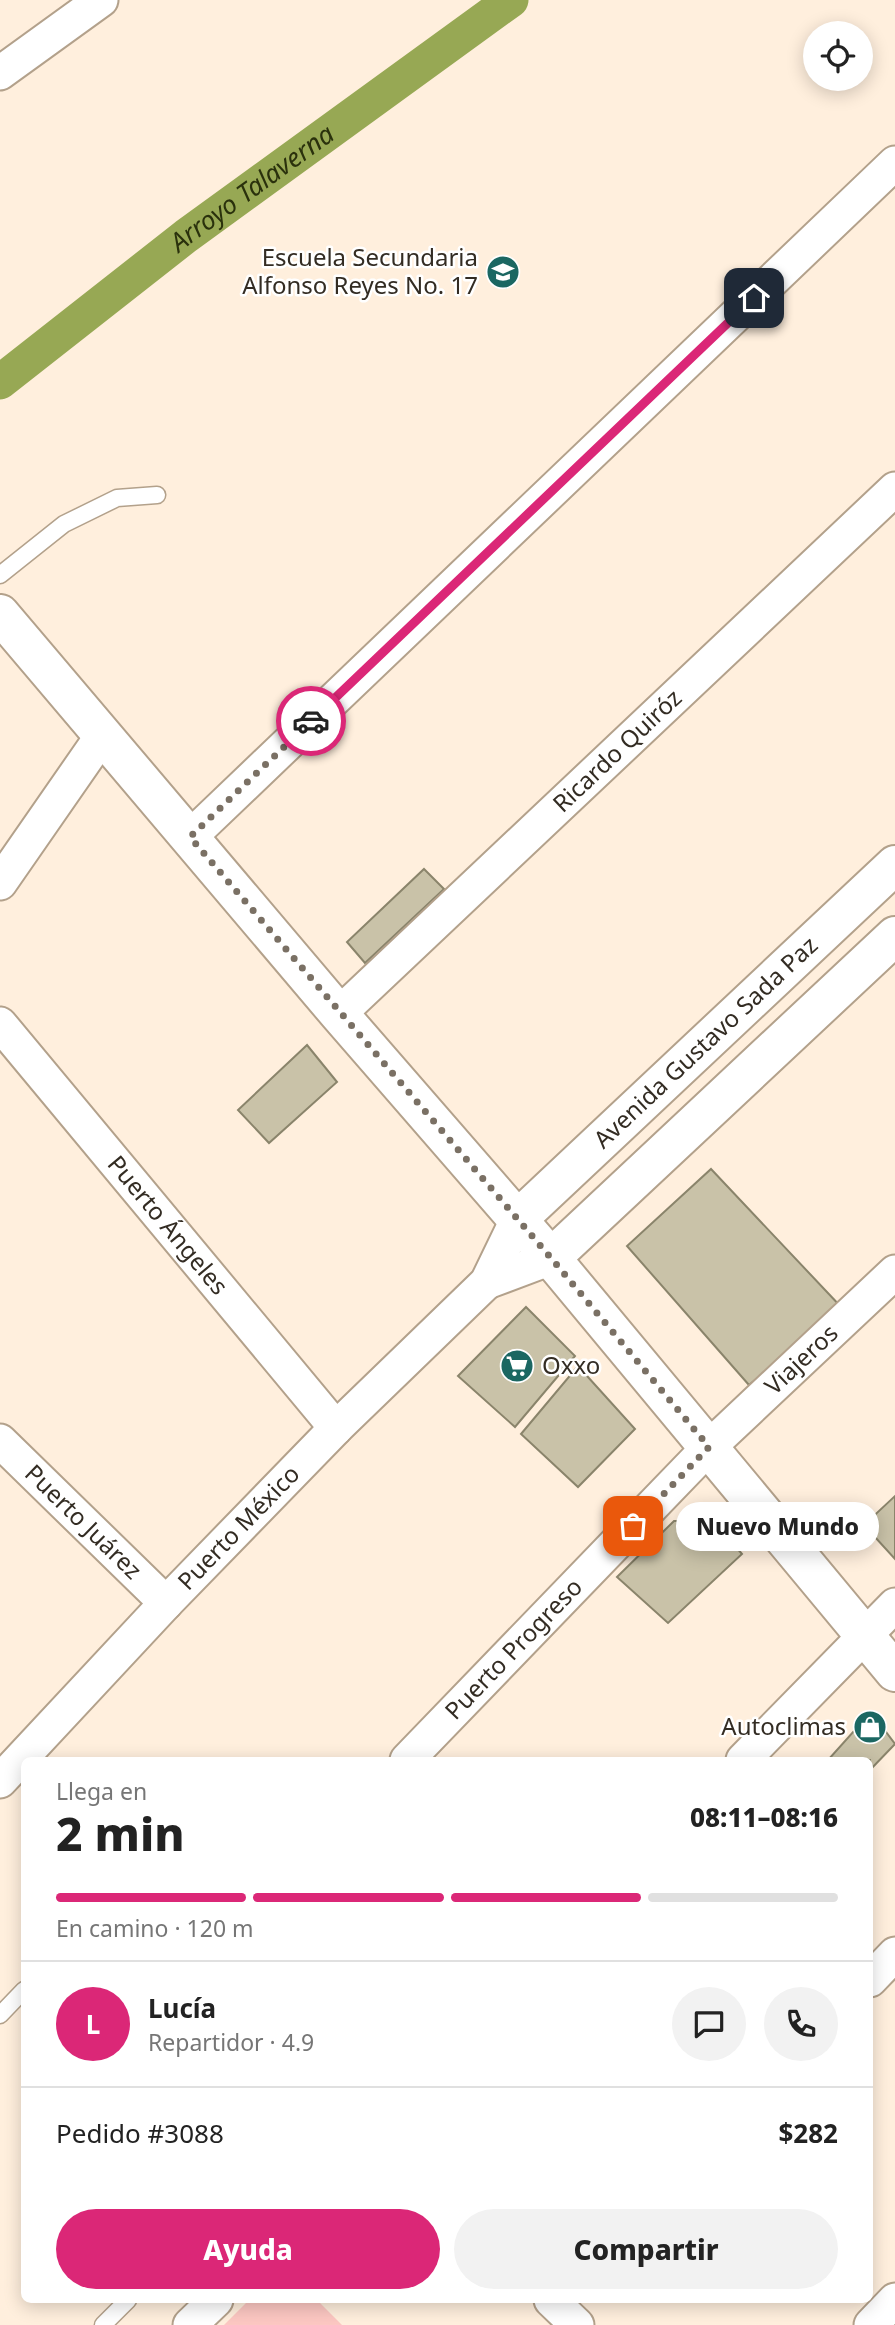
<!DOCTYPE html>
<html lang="es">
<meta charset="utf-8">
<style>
:root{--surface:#fff;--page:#f2f2f2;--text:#222;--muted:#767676;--line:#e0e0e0;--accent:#db2777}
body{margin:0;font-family:"Noto Sans",sans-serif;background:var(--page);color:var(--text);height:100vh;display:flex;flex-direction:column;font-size:26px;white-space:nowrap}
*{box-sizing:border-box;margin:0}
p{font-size:23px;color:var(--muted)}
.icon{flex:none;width:38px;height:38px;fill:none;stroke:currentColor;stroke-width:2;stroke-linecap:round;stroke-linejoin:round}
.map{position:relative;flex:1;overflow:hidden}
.sheet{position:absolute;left:21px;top:1757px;width:852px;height:546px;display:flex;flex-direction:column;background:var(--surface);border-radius:10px;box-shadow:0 4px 18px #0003}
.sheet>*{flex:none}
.tools{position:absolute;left:803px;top:21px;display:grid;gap:14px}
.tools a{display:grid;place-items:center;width:70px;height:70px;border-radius:50%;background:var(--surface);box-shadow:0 4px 18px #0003;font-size:35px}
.pin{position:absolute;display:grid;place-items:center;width:60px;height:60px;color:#fff;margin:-30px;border-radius:14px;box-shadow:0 4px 10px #0006}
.courier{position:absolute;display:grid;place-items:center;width:70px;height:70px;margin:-35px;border:5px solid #db2777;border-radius:50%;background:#fff;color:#222;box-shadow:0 2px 9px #0007}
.bubble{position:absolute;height:49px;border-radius:24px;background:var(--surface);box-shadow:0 4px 18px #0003;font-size:23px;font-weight:800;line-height:49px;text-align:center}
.headline em{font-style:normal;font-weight:800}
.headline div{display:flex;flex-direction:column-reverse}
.headline{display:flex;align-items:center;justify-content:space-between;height:119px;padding:0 35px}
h1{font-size:46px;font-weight:800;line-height:52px}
.bar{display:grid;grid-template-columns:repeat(4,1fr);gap:10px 7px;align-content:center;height:84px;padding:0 35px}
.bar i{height:9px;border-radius:5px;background:var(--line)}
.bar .current{background:var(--accent)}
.bar p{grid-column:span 4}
.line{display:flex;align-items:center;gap:18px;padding:0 35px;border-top:2px solid var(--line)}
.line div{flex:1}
.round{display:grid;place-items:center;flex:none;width:74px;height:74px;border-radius:37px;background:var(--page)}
.action{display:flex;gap:14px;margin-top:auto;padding:14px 35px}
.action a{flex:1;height:80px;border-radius:42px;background:var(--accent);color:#fff;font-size:28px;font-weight:800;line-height:80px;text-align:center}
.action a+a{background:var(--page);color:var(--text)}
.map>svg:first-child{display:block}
</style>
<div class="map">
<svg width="895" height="2325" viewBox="0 0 895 2325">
<rect width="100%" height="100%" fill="#ffefdd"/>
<path fill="#fcc7c2" d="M249 2300H317L342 2325H224Z"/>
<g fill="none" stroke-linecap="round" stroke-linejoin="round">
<path stroke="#97a854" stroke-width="35" id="s1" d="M0 382 186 236 511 0"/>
</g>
<g fill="#c9c2a8" stroke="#8a846b" stroke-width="2">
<path d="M424 869 444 889 365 963 347 942Z"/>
<path d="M307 1045 337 1082 269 1143 238 1110Z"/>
<path d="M711 1169 843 1309 749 1385 627 1246Z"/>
<path d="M526 1307 575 1356 515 1427 458 1376Z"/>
<path d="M578 1366 635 1429 578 1487 521 1434Z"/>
<path d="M895 1496V1559L864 1525Z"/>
<path d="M674 1521H714L742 1554 668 1623 617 1577Z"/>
<path d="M871 1712 895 1744 870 1770V1760H828Z"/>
</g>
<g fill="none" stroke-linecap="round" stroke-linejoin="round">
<defs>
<g id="service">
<path d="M0 575 64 524 117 498 157 495"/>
<path d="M0 2015 24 1990"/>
<path d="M103 2325 128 2300"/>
</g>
<g id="minor">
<path d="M0 73 101 0"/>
<path d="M190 837 895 163"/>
<path d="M0 883 102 736"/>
<path id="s2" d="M339 1014 895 489"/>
<path id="s3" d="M0 1024 336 1428"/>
<path d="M487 1282 551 1258"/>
<path id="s4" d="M0 1441 166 1603"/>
<path id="s5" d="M407 1760 709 1447 895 1272"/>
<path d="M743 1760 895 1605"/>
<path id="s6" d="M0 1781 166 1603 336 1428 487 1282 517 1220"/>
<path d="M870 1980 895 1954"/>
<path d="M551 2300 577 2325"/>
<path d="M190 2325 216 2300"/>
<path d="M871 2325 895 2300"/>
</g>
<g id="tertiary">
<path id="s7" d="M517 1220 895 865"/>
<path d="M551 1258 895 936"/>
</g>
<path id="secondary" d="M0 614 339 1014 551 1258 895 1672"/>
</defs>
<use href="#service" stroke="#b3a18b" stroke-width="19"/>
<use href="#minor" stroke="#b3a18b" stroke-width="37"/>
<use href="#tertiary" stroke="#b3a18b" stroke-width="42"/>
<use href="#secondary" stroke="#b3a18b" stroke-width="42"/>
<use href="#service" stroke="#fff" stroke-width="16"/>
<use href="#minor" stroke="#fff" stroke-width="33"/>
<use href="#tertiary" stroke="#fff" stroke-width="38"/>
<use href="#secondary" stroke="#fff" stroke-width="38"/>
</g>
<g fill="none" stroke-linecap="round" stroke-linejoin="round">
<path stroke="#7a7064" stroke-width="7" stroke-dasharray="0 12.6" d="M311 721 190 837 551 1258 709 1447 633 1526"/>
<path stroke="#db2777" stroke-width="9" d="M311 721 754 298"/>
</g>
<defs>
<symbol id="school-disc" viewBox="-11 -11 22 22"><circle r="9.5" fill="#1b6762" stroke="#fff"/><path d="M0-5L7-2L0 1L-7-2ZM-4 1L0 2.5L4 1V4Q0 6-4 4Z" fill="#fff"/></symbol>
<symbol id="supermarket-disc" viewBox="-11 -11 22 22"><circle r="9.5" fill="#1b6762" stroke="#fff"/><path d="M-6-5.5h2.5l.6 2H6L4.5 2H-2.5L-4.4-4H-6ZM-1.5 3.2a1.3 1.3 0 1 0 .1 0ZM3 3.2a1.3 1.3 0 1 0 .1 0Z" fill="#fff"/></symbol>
<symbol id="shop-disc" viewBox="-11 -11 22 22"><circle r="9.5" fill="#1b6762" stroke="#fff"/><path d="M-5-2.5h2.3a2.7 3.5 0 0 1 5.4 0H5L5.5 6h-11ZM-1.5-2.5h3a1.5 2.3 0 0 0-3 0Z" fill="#fff"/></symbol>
</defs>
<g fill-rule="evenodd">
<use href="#school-disc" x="484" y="253" width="38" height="38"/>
<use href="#supermarket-disc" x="498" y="1347" width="38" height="38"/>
<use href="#shop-disc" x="851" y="1708" width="38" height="38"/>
</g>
<g text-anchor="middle" stroke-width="5" stroke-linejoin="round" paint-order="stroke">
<g font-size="24" fill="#332c23" stroke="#fff" text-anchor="end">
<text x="478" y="266">Escuela Secundaria<tspan x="478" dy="28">Alfonso Reyes No. 17</tspan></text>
<text x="542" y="1374" text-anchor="start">Oxxo</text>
<text x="846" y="1735">Autoclimas</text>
</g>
<g font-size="24" fill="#332c23" stroke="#fff">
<text dy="8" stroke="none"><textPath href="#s2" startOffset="383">Ricardo Quiróz</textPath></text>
<text dy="8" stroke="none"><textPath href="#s7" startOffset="259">Avenida Gustavo Sada Paz</textPath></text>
<text dy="8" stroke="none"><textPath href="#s3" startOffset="262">Puerto Ángeles</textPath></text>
<text dy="8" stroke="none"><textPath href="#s5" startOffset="562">Viajeros</textPath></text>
<text dy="8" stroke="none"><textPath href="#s4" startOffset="116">Puerto Juárez</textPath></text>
<text dy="8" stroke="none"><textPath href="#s6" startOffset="348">Puerto México</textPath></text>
<text dy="8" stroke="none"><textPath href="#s5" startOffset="154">Puerto Progreso</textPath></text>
</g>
<g font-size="26" font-style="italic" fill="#2a310c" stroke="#fff">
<text dy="9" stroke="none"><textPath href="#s1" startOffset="318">Arroyo Talaverna</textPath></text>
</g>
</g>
</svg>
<div class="tools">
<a><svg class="icon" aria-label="locate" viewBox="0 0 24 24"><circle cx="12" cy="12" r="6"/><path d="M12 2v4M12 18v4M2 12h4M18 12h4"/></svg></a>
</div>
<div class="pin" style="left:633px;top:1526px;background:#ea580c"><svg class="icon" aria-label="bag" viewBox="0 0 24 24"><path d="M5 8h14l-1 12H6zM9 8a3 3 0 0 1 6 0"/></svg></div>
<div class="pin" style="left:754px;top:298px;background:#1f2937"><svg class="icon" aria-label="home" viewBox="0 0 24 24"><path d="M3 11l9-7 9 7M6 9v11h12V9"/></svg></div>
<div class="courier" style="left:311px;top:721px"><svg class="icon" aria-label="car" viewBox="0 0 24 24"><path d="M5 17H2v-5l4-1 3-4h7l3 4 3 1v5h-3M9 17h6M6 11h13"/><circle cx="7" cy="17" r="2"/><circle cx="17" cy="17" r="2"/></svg></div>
<div class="bubble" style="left:676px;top:1502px;width:203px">Nuevo Mundo</div>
<section class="sheet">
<div class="headline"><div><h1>2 min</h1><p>Llega en</p></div><em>08:11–08:16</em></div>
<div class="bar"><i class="current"></i><i class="current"></i><i class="current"></i><i></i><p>En camino · 120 m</p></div>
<div class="line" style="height:126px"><b class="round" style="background:var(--accent);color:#fff">L</b><div><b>Lucía</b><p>Repartidor · 4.9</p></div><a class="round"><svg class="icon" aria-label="chat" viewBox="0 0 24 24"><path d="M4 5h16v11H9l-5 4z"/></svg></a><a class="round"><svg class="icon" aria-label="phone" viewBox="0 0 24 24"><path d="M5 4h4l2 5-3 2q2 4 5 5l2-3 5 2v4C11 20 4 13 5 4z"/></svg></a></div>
<div class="line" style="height:91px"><div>Pedido #3088</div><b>$282</b></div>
<div class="action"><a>Ayuda</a><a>Compartir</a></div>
</section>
</div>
